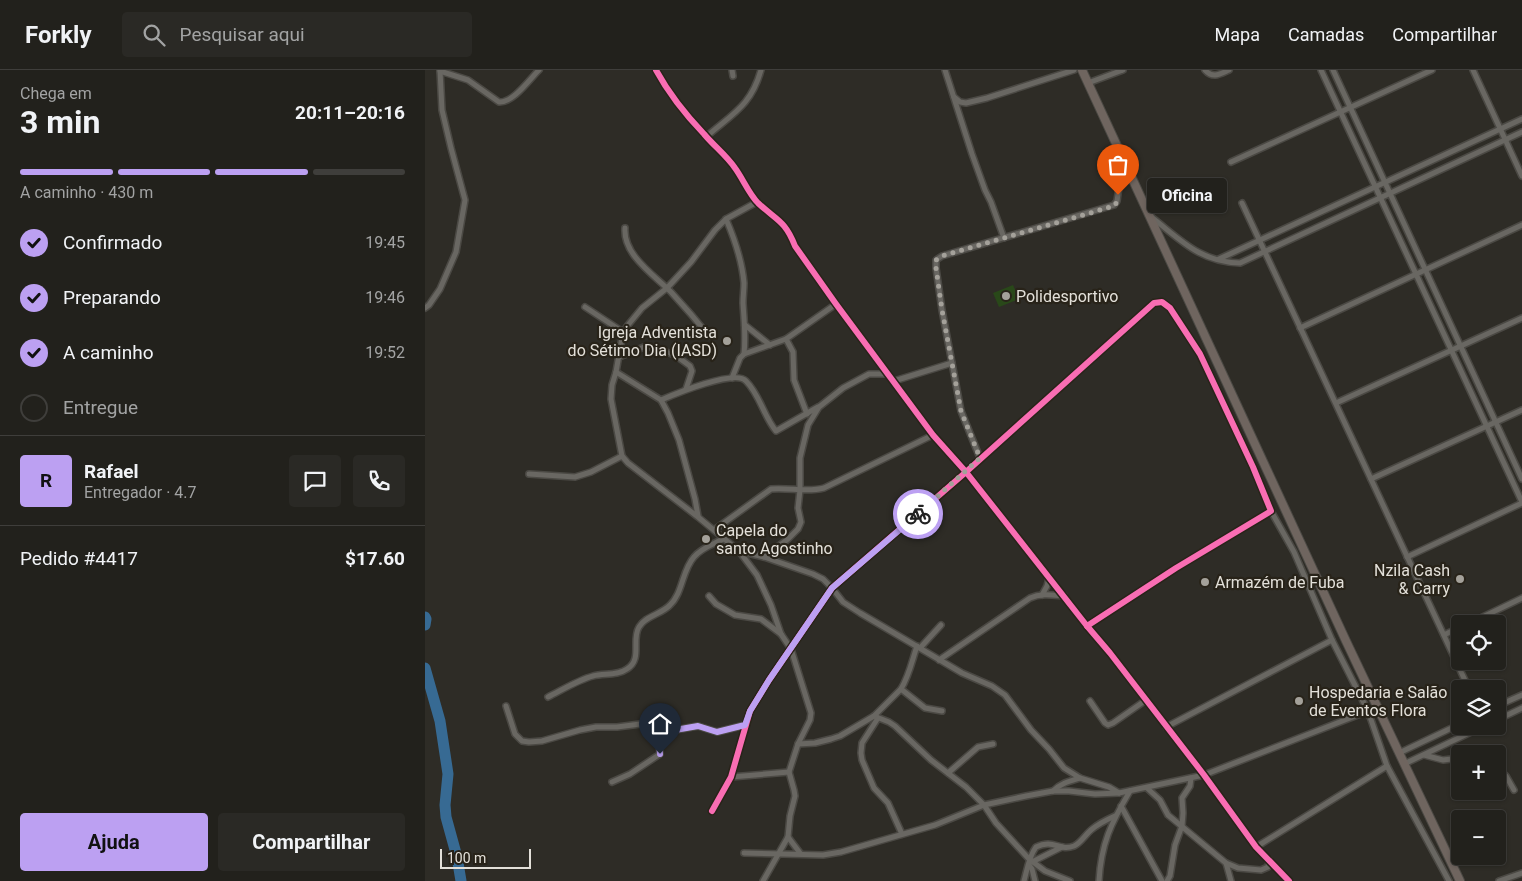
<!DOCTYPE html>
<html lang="pt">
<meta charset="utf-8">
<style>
:root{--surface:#22211c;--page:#2a2925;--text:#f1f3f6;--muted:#a2a3a3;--line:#3f3e3b;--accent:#bca0f2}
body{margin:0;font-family:Roboto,sans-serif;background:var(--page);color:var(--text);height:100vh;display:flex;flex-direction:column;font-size:19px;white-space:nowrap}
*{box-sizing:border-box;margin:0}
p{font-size:16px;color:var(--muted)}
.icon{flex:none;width:28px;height:28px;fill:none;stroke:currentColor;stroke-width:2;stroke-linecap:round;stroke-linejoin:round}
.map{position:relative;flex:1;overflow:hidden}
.side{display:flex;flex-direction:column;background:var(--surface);width:425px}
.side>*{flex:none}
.tools{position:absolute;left:1026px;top:545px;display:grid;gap:10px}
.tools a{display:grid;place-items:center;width:55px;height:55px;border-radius:5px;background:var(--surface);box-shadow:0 1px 4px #0004,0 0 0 1px var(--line);font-size:25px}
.scale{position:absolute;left:15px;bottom:12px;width:91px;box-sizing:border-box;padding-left:5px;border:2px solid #e3e0d9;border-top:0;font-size:14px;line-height:18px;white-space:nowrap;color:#e3e0d9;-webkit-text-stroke:4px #282319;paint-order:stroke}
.pin{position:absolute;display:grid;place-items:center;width:42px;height:42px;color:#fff;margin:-51px -21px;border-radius:50% 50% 50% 0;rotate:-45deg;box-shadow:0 0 5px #0007}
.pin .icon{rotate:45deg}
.courier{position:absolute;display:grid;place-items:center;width:50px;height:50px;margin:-25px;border:4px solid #bca0f2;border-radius:50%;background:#fff;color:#222;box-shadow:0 1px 6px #0007}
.bubble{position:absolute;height:35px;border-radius:5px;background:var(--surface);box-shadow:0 1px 4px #0004,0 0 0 1px var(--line);font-size:16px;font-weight:700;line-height:35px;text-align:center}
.overview em{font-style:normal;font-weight:700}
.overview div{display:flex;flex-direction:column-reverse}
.overview{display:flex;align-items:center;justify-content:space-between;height:85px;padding:0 20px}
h1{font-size:32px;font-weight:700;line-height:38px}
.bar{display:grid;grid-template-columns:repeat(4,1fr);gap:8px 5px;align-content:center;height:60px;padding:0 20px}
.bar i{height:6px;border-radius:4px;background:var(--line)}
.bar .selected{background:var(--accent)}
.bar p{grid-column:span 4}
.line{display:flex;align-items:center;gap:12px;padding:0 20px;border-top:1px solid var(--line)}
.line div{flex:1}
.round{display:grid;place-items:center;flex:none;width:52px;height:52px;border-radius:5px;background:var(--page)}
ol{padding:0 20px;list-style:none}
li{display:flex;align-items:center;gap:15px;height:55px}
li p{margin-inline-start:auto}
li .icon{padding:5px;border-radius:50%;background:var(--accent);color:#111;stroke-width:4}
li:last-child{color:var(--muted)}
li i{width:28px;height:28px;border:2px solid var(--line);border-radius:50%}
.cta{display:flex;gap:10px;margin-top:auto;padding:10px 20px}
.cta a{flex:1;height:58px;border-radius:5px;background:var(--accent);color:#111;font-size:20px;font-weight:700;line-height:58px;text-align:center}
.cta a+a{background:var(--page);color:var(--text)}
header{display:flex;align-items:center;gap:30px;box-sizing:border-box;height:70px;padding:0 25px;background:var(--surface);border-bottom:1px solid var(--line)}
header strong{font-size:24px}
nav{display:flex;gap:28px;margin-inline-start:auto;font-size:18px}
.search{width:350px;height:45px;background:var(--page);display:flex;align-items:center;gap:12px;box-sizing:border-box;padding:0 18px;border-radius:5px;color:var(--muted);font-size:19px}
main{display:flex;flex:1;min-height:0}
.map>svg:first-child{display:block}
</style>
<header>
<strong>Forkly</strong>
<div class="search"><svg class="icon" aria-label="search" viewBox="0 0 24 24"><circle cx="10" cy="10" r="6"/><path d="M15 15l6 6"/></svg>Pesquisar aqui</div>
<nav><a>Mapa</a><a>Camadas</a><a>Compartilhar</a></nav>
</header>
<main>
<section class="side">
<div class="overview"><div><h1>3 min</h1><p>Chega em</p></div><em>20:11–20:16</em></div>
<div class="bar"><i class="selected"></i><i class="selected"></i><i class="selected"></i><i></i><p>A caminho · 430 m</p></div>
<ol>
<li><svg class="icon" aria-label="check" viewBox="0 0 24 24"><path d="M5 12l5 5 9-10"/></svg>Confirmado<p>19:45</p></li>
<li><svg class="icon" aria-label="check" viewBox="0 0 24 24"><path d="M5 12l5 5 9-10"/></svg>Preparando<p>19:46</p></li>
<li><svg class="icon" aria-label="check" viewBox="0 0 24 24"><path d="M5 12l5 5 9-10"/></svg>A caminho<p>19:52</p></li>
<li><i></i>Entregue</li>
</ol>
<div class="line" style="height:90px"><b class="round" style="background:var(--accent);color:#111">R</b><div><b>Rafael</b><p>Entregador · 4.7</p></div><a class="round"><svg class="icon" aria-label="chat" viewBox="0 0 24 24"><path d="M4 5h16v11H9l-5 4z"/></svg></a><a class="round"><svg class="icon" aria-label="phone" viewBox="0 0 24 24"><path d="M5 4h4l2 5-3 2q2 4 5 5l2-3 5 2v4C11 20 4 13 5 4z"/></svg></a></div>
<div class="line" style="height:65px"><div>Pedido #4417</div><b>$17.60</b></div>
<div class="cta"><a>Ajuda</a><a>Compartilhar</a></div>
</section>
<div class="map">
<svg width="1097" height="811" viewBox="0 0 1097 811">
<rect width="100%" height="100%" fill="#2e2c26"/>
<path fill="#294819" d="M588 215 594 229 574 237 568 223Z"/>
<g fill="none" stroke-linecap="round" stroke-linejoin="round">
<g stroke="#376a93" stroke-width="11">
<path d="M0 547 1 549 0 555"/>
<path d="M0 598 15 651 23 704 20 735 21 747 32 787 36 811"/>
</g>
<defs>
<g id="street">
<path d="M231 0C244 24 260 44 279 64 289 76 301 85 310 98 318 109 324 124 333 133 351 150 360 150 370 176L411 234 508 365 541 402 662 556 685 583 779 705 831 777 864 811"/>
<path d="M307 0 308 6"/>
<path d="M520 0 547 84 560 120 566 132 579 168"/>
<path d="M780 0C788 9 795 4 804 0"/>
<path d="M896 0 1097 432"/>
<path d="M908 0 1097 409"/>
<path d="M1048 0 1097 106"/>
<path d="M15 1 43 10 74 32C88 33 104 10 114 0"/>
<path d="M663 13 698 0"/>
<path d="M529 27 535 32 541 33 562 28 649 0"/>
<path d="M281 67C307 44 326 36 336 0"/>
<path d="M806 92 1007 0"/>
<path d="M332 132 301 149 290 160 266 192 242 218 217 238 203 255 198 262 191 302 187 315 186 329 197 386 203 393 273 447 314 481 339 487 388 504 398 509 407 518 418 532 435 543 537 603 567 616 580 625 606 660 624 679 639 698 655 708 684 717 694 723"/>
<path d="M817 133 1044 619"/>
<path d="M725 146C755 169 774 192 815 193L1097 62"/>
<path d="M301 149C310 170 317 190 319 213 319 220 318 226 318 233 319 250 321 266 319 284"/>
<path d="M200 158C198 185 229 205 246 222 259 236 272 251 284 266"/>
<path d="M794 189 1097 49"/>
<path d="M160 237 198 262"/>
<path d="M0 238 4 235 15 219 31 182 40 130 26 78 17 40 15 0"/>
<path d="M320 255 345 275"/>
<path d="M875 258 1097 155"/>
<path d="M361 269 368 282 369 310 382 344"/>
<path d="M194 287 219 277H226L250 285 265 296 267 301 261 319"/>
<path d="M191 302 236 330 243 343 254 370 270 429 273 446"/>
<path d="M307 308 315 288 319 284 361 269 411 234"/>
<path d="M469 311 527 293"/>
<path d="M236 330C250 324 310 299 321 311 335 325 339 347 351 361L393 337"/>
<path d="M911 333 1097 248"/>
<path d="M555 388 536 341 517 240 511 198V190L517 186 689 135 692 131 698 89"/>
<path d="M104 404 150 407 166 402 197 386"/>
<path d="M946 409 1097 340"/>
<path d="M846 441 869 482 907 570 943 641 962 696 1024 811"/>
<path d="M289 460 346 419C364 417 381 423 399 418L508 365"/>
<path d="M314 481 332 505 346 535 356 564 366 579 386 643 385 650 373 674 364 702 369 720 370 726 365 746 363 767 338 811"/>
<path d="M339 487 363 469 373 459 376 452 373 438 375 420V388L383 355 394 337 418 318 444 304H462"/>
<path d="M982 487 1097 433"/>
<path d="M617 525 622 516 624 508"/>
<path d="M284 526 291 534 310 545 336 549 356 564"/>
<path d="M1043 554 1097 528"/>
<path d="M1019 565 1035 557"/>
<path d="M495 578 516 555"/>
<path d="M514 590 605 528C616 523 627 525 639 526"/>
<path d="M476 619 500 638 517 641"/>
<path d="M123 627C137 620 153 610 168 606 179 603 192 606 202 599 218 589 206 570 214 557 220 546 237 544 245 535 258 523 257 500 269 487 276 478 289 474 298 469"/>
<path d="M665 631 680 653 683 655 688 653 721 630"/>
<path d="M81 636 90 664 97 671 104 672 117 671 155 660 171 657H192L223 653H229L243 659 250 660 273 656 292 662 320 655"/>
<path d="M1072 636 1097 625"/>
<path d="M449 646 464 652 470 656 506 690 541 717 559 735 571 753 604 789 620 801 645 811"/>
<path d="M453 648 437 673 436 683 437 690 449 718 463 733 477 764"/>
<path d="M1072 650 1097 638"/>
<path d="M741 657 907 570"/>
<path d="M373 674 390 673 406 669 415 666 449 646 476 619C484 606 487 591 492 576"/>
<path d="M974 683 1035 654"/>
<path d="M999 685 1018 690 1035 688"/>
<path d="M979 694 1059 656"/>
<path d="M1072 697 1081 706 1089 720"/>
<path d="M523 703 553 677 568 674"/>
<path d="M306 707 364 702"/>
<path d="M187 712 205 704 235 684 234 673 236 657"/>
<path d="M722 718 735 730 743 745 801 793 813 798 836 800 843 797 844 790"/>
<path d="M628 721C636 713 645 711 655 708"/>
<path d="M696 736 737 811"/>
<path d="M287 741 306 707 325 641 344 610 407 518 541 402 729 233 737 232 745 238 775 284 828 397 846 441 751 498 662 556"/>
<path d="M363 767 375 783"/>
<path d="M831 777 962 696"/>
<path d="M319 783 398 785 416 782 510 755 559 735 601 726 628 721H644L670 724 694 723 779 705 943 641"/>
<path d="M607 792 637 777"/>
<path d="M801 793 806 811"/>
<path d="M604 795 607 799 610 811"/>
<path d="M599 811C602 800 604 786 611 777 629 768 634 782 649 776 656 773 660 765 666 760 673 754 681 750 690 746"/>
<path d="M674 811C676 774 686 753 705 721"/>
<path d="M742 811 745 806 750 775 757 756 758 743 757 728 765 716 766 708"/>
<path d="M1074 811 1097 803"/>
</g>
<path id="primary" d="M657 0 921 571 1035 811"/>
</defs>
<use href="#street" stroke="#4b4944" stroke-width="8"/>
<use href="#primary" stroke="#4b4944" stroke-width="10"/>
<use href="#street" stroke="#696762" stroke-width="5"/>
<use href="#primary" stroke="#6f655f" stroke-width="8"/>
<defs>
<g id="cycleway">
<path d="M231 0C244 24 260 44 279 64 289 76 301 85 310 98 318 109 324 124 333 133 351 150 360 150 370 176L411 234 508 365 541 402 662 556 685 583 779 705 831 777 864 811"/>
<path d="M287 741 306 707 325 641 344 610 407 518 541 402 729 233 737 232 745 238 775 284 828 397 846 441 751 498 662 556"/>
</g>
</defs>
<use href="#cycleway" stroke="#282319" stroke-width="9"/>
<use href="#cycleway" stroke="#f96db3" stroke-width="6"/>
</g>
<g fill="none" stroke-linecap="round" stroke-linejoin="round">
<path stroke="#a4a19a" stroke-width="5" stroke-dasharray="0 9" d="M493 444 555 388 536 341 517 240 511 198V190L517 186 689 136 692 132 693 125"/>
<path stroke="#bca0f2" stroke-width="6" d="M235 684 234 673 236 657 250 660 273 656 292 662 320 655 325 641 344 610 407 518 493 444"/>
</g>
<g fill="#a4a19a" stroke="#282319" stroke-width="2">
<circle cx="581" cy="226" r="5"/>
<circle cx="302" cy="271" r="5"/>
<circle cx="281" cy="469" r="5"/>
<circle cx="1035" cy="509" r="5"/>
<circle cx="780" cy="512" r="5"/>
<circle cx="874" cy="631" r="5"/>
</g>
<g text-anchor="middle" stroke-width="4.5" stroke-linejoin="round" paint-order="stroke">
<g font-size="16" fill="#e3e0d9" stroke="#282319" text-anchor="start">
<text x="591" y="232">Polidesportivo</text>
<text x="292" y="268" text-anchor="end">Igreja Adventista<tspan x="292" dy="18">do Sétimo Dia (IASD)</tspan></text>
<text x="291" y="466">Capela do<tspan x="291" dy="18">santo Agostinho</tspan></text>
<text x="1025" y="506" text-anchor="end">Nzila Cash<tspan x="1025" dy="18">&amp; Carry</tspan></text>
<text x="790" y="518">Armazém de Fuba</text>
<text x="884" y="628">Hospedaria e Salão<tspan x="884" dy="18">de Eventos Flora</tspan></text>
</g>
</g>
</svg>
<div class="tools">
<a><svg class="icon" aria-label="locate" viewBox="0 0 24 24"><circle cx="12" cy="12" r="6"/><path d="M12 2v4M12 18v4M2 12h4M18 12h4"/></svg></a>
<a><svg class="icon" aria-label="layers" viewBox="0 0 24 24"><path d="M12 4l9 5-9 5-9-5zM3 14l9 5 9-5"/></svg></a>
<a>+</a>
<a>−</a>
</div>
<div class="scale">100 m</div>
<div class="pin" style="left:693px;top:125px;background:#ea580c"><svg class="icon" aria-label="bag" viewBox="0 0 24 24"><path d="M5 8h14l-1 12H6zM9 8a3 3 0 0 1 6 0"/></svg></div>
<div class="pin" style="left:235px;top:684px;background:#1f2937"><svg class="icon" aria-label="home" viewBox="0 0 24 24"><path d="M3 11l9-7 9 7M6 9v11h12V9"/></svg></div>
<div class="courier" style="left:493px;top:444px"><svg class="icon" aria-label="bike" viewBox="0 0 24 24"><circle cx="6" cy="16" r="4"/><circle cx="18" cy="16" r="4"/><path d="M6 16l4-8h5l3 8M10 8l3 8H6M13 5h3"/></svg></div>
<div class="bubble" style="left:722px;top:108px;width:80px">Oficina</div>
</div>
</main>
